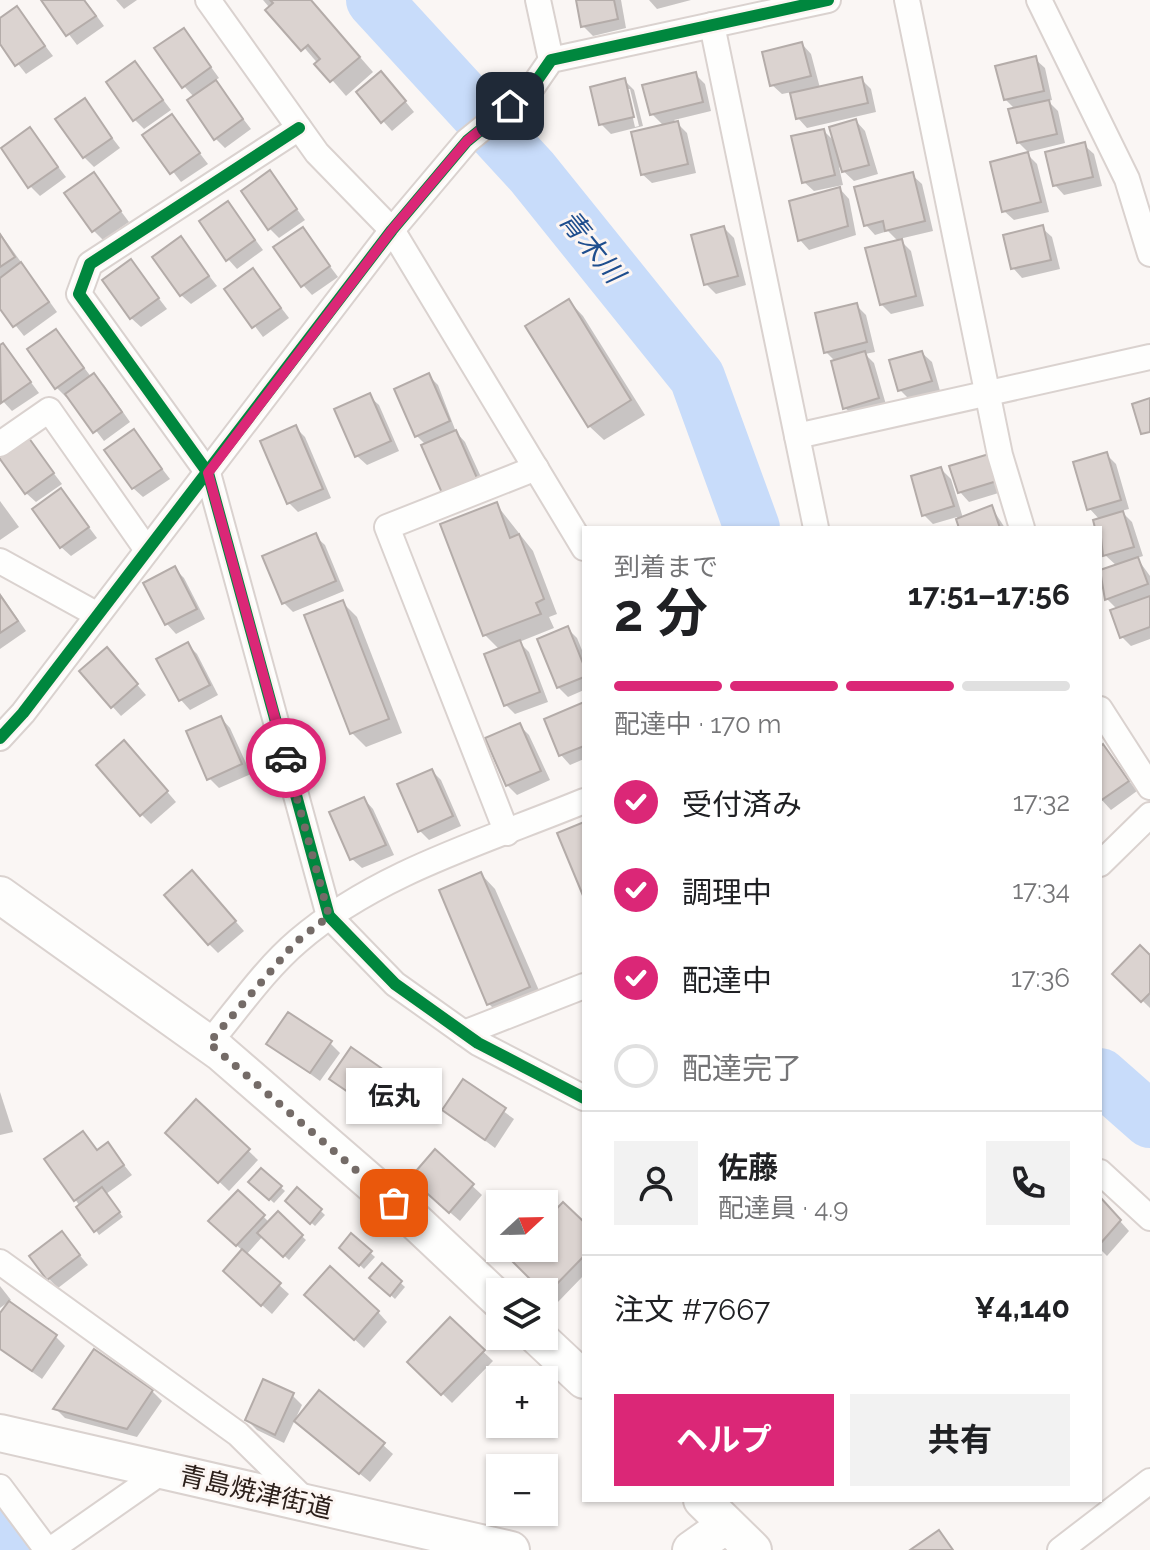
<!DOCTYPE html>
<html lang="ja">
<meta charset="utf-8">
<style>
:root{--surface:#fff;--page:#f2f2f2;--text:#202124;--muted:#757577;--line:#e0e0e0;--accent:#db2777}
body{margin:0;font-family:Raleway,"Noto Sans JP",sans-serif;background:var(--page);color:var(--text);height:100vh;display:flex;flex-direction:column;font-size:30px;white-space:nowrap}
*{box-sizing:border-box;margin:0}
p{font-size:26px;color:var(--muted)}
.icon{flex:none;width:44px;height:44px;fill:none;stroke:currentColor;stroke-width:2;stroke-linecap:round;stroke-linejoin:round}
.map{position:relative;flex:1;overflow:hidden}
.sheet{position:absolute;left:582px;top:526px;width:520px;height:976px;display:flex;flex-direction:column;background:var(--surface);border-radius:0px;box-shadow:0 2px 6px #0004}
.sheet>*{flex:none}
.needle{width:52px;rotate:68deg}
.tools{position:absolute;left:486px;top:1190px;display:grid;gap:16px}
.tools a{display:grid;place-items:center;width:72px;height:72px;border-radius:0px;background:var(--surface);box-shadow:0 2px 6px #0004;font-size:40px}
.pin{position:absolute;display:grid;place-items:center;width:68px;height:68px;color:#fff;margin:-34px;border-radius:16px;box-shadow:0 4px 12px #0006}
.courier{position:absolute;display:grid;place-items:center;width:80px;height:80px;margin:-40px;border:6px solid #db2777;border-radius:50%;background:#fff;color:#222;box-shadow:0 2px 10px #0007}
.bubble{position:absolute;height:56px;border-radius:0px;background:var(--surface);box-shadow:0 2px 6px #0004;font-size:26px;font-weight:700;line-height:56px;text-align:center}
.head em{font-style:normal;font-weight:700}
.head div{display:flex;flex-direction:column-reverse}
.head{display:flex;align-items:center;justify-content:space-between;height:136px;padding:0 32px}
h1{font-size:52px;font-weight:700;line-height:60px}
.bar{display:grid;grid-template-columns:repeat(4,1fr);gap:12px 8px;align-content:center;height:96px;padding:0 32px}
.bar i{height:10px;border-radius:6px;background:var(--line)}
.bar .selected{background:var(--accent)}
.bar p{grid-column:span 4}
.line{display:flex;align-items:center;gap:20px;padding:0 32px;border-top:2px solid var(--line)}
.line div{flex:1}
.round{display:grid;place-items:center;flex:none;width:84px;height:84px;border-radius:0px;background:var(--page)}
ol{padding:0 32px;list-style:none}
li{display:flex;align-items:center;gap:24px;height:88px}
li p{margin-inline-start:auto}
li .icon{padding:8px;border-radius:50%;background:var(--accent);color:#fff;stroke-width:4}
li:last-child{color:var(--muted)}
li i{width:44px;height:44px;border:4px solid var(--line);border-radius:50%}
.action{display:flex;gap:16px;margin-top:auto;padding:16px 32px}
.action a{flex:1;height:92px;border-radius:0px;background:var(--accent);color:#fff;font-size:32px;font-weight:700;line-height:92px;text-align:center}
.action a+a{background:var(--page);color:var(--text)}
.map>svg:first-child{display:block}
</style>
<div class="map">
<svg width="1150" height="1550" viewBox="0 0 1150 1550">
<rect width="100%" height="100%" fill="#faf6f4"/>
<g fill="#0003" fill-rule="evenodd">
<path d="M43 0H85L104 26 77 45Z"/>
<path d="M116 0H137L124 9Z"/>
<path d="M263 0H310L373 72 346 96Z"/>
<path d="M578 0H621L626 28 593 36 583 26Z"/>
<path d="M649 0H691L657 9Z"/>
<path d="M17 9 53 56 26 74 0 41V21Z"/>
<path d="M184 30 219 78 214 81 251 129 225 148 215 138 194 97 184 86Z"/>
<path d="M802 44 811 54 820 88 861 79 871 89 876 112 807 128 798 118 792 92 782 94 772 85Z"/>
<path d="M1035 59 1045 68 1052 100 1048 101 1058 111 1065 143 1028 152 1018 142 1016 110 1005 99Z"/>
<path d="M135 63 171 110 144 129 135 120Z"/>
<path d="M695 74 705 84 711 111 674 120 687 133 696 173 652 183 642 174 664 126 652 114Z"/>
<path d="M625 81 634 90 643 126 611 134 601 124ZM626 89H630L639 126 635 127Z"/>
<path d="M391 84 414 112 392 131 383 121Z"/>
<path d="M84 101 120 148 94 167 84 157Z"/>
<path d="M172 117 208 164 181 182 145 135Z"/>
<path d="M856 121 865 131 878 174 854 181 839 167 843 185 814 191 804 182 824 131 836 143Z"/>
<path d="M30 130 66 177 40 196 30 186Z"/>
<path d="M1084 145 1094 154 1102 186 1064 195 1055 185Z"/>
<path d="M1027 154 1037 164 1049 212 1014 220 1004 211Z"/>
<path d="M270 173 305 220 279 238 270 229Z"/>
<path d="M93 174 129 222 103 240 93 230Z"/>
<path d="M912 175 922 184 933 231 899 239 911 251 924 306 891 314 881 304 899 242 888 231 875 235 866 225Z"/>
<path d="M840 189 849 199 856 235 809 250 800 240Z"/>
<path d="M228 203 263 250 237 269 228 259Z"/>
<path d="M724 228 734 238 746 285 716 294 706 284Z"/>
<path d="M1042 228 1052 237 1060 269 1022 278 1013 268Z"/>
<path d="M302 229 338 277 312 295 303 285Z"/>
<path d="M0 233 57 312 24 336 0 306Z"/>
<path d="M181 239 217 286 191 304 181 295Z"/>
<path d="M131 262 167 309 141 327 131 318Z"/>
<path d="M253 271 289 318 263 337 227 289Z"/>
<path d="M569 301 583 316 645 415 604 440 589 426Z"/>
<path d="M856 305 866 315 875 352 865 354 874 363 887 408 855 417 845 408 836 362 826 352Z"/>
<path d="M56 331 92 378 94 376 104 385 130 422 104 441 69 395 66 397 56 387Z"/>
<path d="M3 345 39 393 12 411 0 398Z"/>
<path d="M922 353 932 362 940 391 910 400 900 390Z"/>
<path d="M428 375 438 385 456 432 465 442 486 488 454 502 426 445 417 436Z"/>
<path d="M369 396 379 405 399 451 367 465 357 456Z"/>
<path d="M295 427 305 437 331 498 298 512 289 503Z"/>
<path d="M134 432 170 479 143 497 133 488Z"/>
<path d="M26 437 62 484 36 502 26 493Z"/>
<path d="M1106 454 1116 464 1129 509 1121 511 1132 522 1143 556 1137 558 1150 576V639L1131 646 1122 637 1118 610 1106 598 1100 582V573L1117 566 1105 555 1097 528 1100 520 1089 508Z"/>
<path d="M988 456 1005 491 969 502 960 492Z"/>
<path d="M941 469 951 479 963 518 992 508 1005 528H961L957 517 933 524 924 515Z"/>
<path d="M61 490 97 538 71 556 61 547Z"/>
<path d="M0 501 19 527 0 540Z"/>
<path d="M496 504 533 551 557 614 549 617 554 628 519 642 529 652 548 702 515 714 506 705 500 650 485 635Z"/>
<path d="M315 536 325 545 344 591 293 612 283 602Z"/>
<path d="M174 568 184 578 205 619 176 634 167 624Z"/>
<path d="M0 593 26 631 0 649Z"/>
<path d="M342 602 357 617 402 733 366 747 352 733Z"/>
<path d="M568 629 577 638 584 655V690L568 697 558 687Z"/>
<path d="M188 645 197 654 218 695 190 710 181 700Z"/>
<path d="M116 660 146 695 121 716 112 706Z"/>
<path d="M584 704V759L570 765 561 755 547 720Z"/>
<path d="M221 718 230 728 251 774 219 788 209 778Z"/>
<path d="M519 725 529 735 550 780 517 795 507 785Z"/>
<path d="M1100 743 1137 791 1111 810 1100 798Z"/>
<path d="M133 752 176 802 151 824 141 814Z"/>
<path d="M432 771 441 780 461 826 429 840 420 831Z"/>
<path d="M364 799 373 809 394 855 362 868 352 859Z"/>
<path d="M481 874 495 889 544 1002 504 1019 489 1004Z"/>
<path d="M201 882 244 931 218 953 209 944Z"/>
<path d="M1150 957V1008L1115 974Z"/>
<path d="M330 1043 340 1053 320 1081 269 1044Z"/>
<path d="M352 1050 403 1088 383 1117 332 1079Z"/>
<path d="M463 1082 514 1119 495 1148 444 1110Z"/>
<path d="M0 1092 13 1132 0 1135Z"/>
<path d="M197 1102 258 1160 229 1191 168 1133Z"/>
<path d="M83 1134 98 1152 108 1145 132 1175 106 1194 123 1217 99 1235 75 1199Z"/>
<path d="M436 1152 482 1195 460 1221 422 1188Z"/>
<path d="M261 1170 285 1191 274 1203 251 1182Z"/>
<path d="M297 1189 325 1215 315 1226 287 1201Z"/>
<path d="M238 1192 270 1223 278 1214 306 1240 289 1260 263 1236 246 1255 289 1294 272 1314 235 1281 243 1251 221 1231Z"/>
<path d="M1100 1199 1129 1231 1107 1256 1100 1249Z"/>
<path d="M544 1225H584V1275L557 1303 511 1258 522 1248H544Z"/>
<path d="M62 1234 88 1265 58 1288 49 1279Z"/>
<path d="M352 1236 375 1257 364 1269 342 1248Z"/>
<path d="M382 1266 405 1287 395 1299 372 1278Z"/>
<path d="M0 1286 11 1300 0 1308Z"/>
<path d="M316 1304 378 1312 387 1322 364 1348Z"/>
<path d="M0 1317 56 1337 65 1346 42 1379 0 1349Z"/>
<path d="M450 1320 493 1361 452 1403 410 1362Z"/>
<path d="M152 1391 162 1401 137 1437 65 1418 56 1409Z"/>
<path d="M292 1395 302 1405 284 1443 257 1430 247 1420Z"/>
<path d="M306 1430 383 1445 393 1454 370 1482Z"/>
<path d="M0 1539 8 1550H0Z"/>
</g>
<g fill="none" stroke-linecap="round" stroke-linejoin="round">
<g stroke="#c8dcfa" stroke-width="56">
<path d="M374 0 532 172 697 377 752 528"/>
<path d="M1100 1076 1150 1120"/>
<path d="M0 1516 26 1550"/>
</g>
</g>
<g fill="#dbd3d0" stroke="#b4aca9" stroke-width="2">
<path d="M41 0H84L96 16 66 36Z"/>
<path d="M270 0H311L360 57 330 82 314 64 320 59 308 45 301 51 265 10 273 3Z"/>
<path d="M576 0H614L618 19 581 27Z"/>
<path d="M17 6 45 46 15 66 0 44V18Z"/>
<path d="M184 28 211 67 182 88 154 48Z"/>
<path d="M802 42 811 76 770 86 762 52Z"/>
<path d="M1036 56 1044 91 1004 100 995 66Z"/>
<path d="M135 61 163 100 133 121 106 82Z"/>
<path d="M381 71 406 101 381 123 356 92Z"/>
<path d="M696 72 703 102 650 115 642 85Z"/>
<path d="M862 77 868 103 796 119 790 93Z"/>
<path d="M625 78 634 117 599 125 590 87Z"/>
<path d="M216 80 243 119 214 140 187 100Z"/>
<path d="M85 98 112 138 83 158 55 119Z"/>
<path d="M1049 100 1057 134 1017 143 1008 109Z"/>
<path d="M172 114 200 153 170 174 142 135Z"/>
<path d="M856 119 869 165 842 172 829 127Z"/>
<path d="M678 121 688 164 641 175 631 132Z"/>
<path d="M30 127 58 167 28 188 1 148Z"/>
<path d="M824 129 835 175 802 183 791 136Z"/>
<path d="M1085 142 1093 177 1053 186 1045 152Z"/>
<path d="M1028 152 1041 202 1002 212 990 162Z"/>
<path d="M270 170 297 209 268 230 241 191Z"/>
<path d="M94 172 121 211 92 232 64 193Z"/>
<path d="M913 172 925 221 885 231 883 221 864 226 854 187Z"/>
<path d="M840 187 848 226 798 241 789 201Z"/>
<path d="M228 201 255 240 226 261 199 221Z"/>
<path d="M1043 225 1051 260 1011 269 1003 235Z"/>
<path d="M724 226 738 276 704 285 691 235Z"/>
<path d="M303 227 330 266 301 287 273 247Z"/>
<path d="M0 234 15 257 0 267Z"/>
<path d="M181 236 209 276 180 296 152 257Z"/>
<path d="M902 239 916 296 880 305 865 248Z"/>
<path d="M131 259 159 298 130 319 102 280Z"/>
<path d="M21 262 49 302 13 327 0 309V278Z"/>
<path d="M253 268 281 308 252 328 224 289Z"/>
<path d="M569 299 631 400 588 427 525 326Z"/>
<path d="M857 303 867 342 824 353 815 313Z"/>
<path d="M56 329 84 368 55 389 27 349Z"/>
<path d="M3 343 31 382 1 403 0 345Z"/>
<path d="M865 351 879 398 843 409 831 361Z"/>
<path d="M922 351 932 381 898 391 889 360Z"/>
<path d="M94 373 122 412 93 433 65 394Z"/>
<path d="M429 373 450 421 415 437 394 389Z"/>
<path d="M370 393 391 441 355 457 334 409Z"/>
<path d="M1150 398V432L1141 434 1132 404Z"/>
<path d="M296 425 323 489 287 504 260 441Z"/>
<path d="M134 429 162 469 132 489 104 450Z"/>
<path d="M456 430 477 478 442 493 421 445Z"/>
<path d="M26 434 54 473 25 494 0 459V453Z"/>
<path d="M1107 452 1121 500 1087 510 1073 462Z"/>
<path d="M989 454 997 481 958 493 949 466Z"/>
<path d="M941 467 954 506 922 516 911 476Z"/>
<path d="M61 488 89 527 60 548 32 509Z"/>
<path d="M497 502 510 538 519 534 544 599 536 603 541 614 483 636 440 524Z"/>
<path d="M992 505 1000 528H959L956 519Z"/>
<path d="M1123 511 1134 547 1103 556 1100 528H1095L1093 520Z"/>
<path d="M316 533 336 581 282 604 262 556Z"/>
<path d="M1138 557 1148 584 1105 600 1100 570Z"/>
<path d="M175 566 197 609 165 625 143 583Z"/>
<path d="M0 595 18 621 0 633Z"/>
<path d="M1150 596V627L1120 638 1110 610Z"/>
<path d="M343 600 389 719 350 734 304 615Z"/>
<path d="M568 626 584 666V677L557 688 537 639Z"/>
<path d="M520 640 540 692 504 706 484 654Z"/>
<path d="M188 642 210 685 179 701 156 659Z"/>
<path d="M107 647 138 684 111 708 79 671Z"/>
<path d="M584 702V746L559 756 544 719Z"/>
<path d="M221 716 242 764 207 780 186 731Z"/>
<path d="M520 723 541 771 506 786 485 738Z"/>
<path d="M124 740 168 791 140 816 96 765Z"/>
<path d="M1103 744 1129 781 1100 801V747Z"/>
<path d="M432 769 453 816 418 832 397 784Z"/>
<path d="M364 797 386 845 350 860 329 812Z"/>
<path d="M584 822V898L557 833Z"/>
<path d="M192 870 236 921 208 945 164 895Z"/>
<path d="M481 872 530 987 487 1005 439 890Z"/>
<path d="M1140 945 1150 955V993L1141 1002 1112 974Z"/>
<path d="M288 1012 332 1041 310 1073 266 1044Z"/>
<path d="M351 1047 394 1077 373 1109 329 1079Z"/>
<path d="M463 1079 506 1108 485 1140 442 1110Z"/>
<path d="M196 1099 250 1149 218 1183 165 1133Z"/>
<path d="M83 1131 97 1150 108 1142 124 1165 74 1201 44 1159Z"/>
<path d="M435 1149 474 1184 449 1213 410 1178Z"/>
<path d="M261 1168 282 1186 269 1200 248 1182Z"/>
<path d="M102 1187 120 1212 94 1232 76 1207Z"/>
<path d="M297 1187 322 1209 310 1224 285 1201Z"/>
<path d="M238 1190 265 1215 236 1246 208 1221Z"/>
<path d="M1100 1197 1121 1220 1100 1244Z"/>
<path d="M563 1202 584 1222V1256L546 1295 509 1258 519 1248H544V1222Z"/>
<path d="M278 1211 303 1235 283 1257 257 1233Z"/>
<path d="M62 1231 80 1255 47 1280 29 1256Z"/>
<path d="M351 1233 372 1251 359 1266 339 1248Z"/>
<path d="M242 1249 281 1283 261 1306 223 1271Z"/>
<path d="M382 1263 402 1281 390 1296 369 1278Z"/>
<path d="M330 1266 379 1311 354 1340 304 1295Z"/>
<path d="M9 1301 57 1335 32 1371 0 1349V1313Z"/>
<path d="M450 1317 485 1350 441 1395 407 1362Z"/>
<path d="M94 1349 153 1390 127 1429 53 1409Z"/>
<path d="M263 1379 294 1393 275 1435 245 1420Z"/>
<path d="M319 1390 385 1443 359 1474 294 1421Z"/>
<path d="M939 1530 953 1550H910Z"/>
</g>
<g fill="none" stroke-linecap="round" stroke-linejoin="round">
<defs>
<g id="street">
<path d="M208 0 317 153 392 230 584 548"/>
<path d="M538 0 551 60"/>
<path d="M907 0 1000 455 1022 528"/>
<path d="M1039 0 1127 179 1150 254"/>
<path d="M712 25 816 528"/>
<path d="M299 128 90 264 79 294 208 473 329 916 395 984 478 1043 584 1098"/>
<path d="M797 436 1150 357"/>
<path d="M0 444 49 410 147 550"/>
<path d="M0 561 96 614"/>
<path d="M1100 709 1150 787"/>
<path d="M0 738 23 713 392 230 467 141 531 89 551 60 828 0"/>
<path d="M507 833 387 527 536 468"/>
<path d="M1100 864 1150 815"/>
<path d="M464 1033 584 986"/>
<path d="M209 1043C237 1010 264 970 298 941 378 872 487 841 584 801"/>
<path d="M1100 1172 1150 1218"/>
<path d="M0 1262 238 1434 306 1501"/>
<path d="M0 1487 47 1550"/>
<path d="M50 1550 163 1471"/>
<path d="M1060 1550 1150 1481"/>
</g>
<g id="secondary">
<path d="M0 895 220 1052 415 1221 500 1301"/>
<path d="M537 1336 584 1380"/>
<path d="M0 1433 511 1550"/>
<path d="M702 1500 753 1550"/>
<path d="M691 1550 726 1525"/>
</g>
</defs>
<use href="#street" stroke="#dad2cf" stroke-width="28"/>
<use href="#secondary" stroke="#dad2cf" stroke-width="40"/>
<use href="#street" stroke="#fefefd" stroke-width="24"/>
<use href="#secondary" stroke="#fefefd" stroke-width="36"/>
<defs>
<g id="cycleway">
<path d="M299 128 90 264 79 294 208 473 329 916 395 984 478 1043 584 1098"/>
<path d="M0 738 23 713 392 230 467 141 531 89 551 60 828 0"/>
</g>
</defs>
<use href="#cycleway" stroke="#fcf5f2" stroke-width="17"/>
<use href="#cycleway" stroke="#00873e" stroke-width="12"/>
</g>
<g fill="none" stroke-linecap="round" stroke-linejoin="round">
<path stroke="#746b67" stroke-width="8" stroke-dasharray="0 14.4" d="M286 758 329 916 295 943 209 1043 394 1203"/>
<path stroke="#db2777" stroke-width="10" d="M286 758 208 473 392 230 467 141 510 106"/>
</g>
<g text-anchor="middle" stroke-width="6" stroke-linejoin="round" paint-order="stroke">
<g font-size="26" fill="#2c201b" stroke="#fcf5f2">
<text transform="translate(256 1492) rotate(13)" y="9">青島焼津街道</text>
</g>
<g font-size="28" font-style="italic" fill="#1f4e8e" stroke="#fcf5f2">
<text transform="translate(592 246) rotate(51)" y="10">青木川</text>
</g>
</g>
</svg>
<div class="tools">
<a><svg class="needle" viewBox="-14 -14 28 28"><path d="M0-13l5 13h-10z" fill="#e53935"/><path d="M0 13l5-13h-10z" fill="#757577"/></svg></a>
<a><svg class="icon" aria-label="layers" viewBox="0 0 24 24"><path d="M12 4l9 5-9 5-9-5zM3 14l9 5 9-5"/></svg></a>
<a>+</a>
<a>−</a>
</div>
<div class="pin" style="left:394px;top:1203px;background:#ea580c"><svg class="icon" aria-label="bag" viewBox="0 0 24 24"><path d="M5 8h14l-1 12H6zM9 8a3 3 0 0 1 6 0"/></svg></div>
<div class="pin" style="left:510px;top:106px;background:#1f2937"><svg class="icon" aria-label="home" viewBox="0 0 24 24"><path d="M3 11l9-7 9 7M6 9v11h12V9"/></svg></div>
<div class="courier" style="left:286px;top:758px"><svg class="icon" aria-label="car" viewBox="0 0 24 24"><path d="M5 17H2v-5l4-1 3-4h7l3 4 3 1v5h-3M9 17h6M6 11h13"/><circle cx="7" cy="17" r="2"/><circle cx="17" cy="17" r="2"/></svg></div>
<div class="bubble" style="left:346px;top:1068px;width:96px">伝丸</div>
<section class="sheet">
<div class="head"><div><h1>2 分</h1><p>到着まで</p></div><em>17:51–17:56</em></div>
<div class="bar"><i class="selected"></i><i class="selected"></i><i class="selected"></i><i></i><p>配達中 · 170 m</p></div>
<ol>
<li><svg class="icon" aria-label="check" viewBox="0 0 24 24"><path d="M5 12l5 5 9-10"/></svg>受付済み<p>17:32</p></li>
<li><svg class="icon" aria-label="check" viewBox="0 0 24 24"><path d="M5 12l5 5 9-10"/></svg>調理中<p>17:34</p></li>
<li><svg class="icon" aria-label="check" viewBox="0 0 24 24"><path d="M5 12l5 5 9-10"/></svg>配達中<p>17:36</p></li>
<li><i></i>配達完了</li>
</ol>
<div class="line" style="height:144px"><a class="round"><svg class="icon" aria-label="person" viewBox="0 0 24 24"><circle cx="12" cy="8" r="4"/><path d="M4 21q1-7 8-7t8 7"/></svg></a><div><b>佐藤</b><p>配達員 · 4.9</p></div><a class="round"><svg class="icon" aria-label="phone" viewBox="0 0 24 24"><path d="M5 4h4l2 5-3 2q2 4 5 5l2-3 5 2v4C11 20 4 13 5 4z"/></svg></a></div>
<div class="line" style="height:104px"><div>注文 #7667</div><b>¥4,140</b></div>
<div class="action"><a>ヘルプ</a><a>共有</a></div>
</section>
</div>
